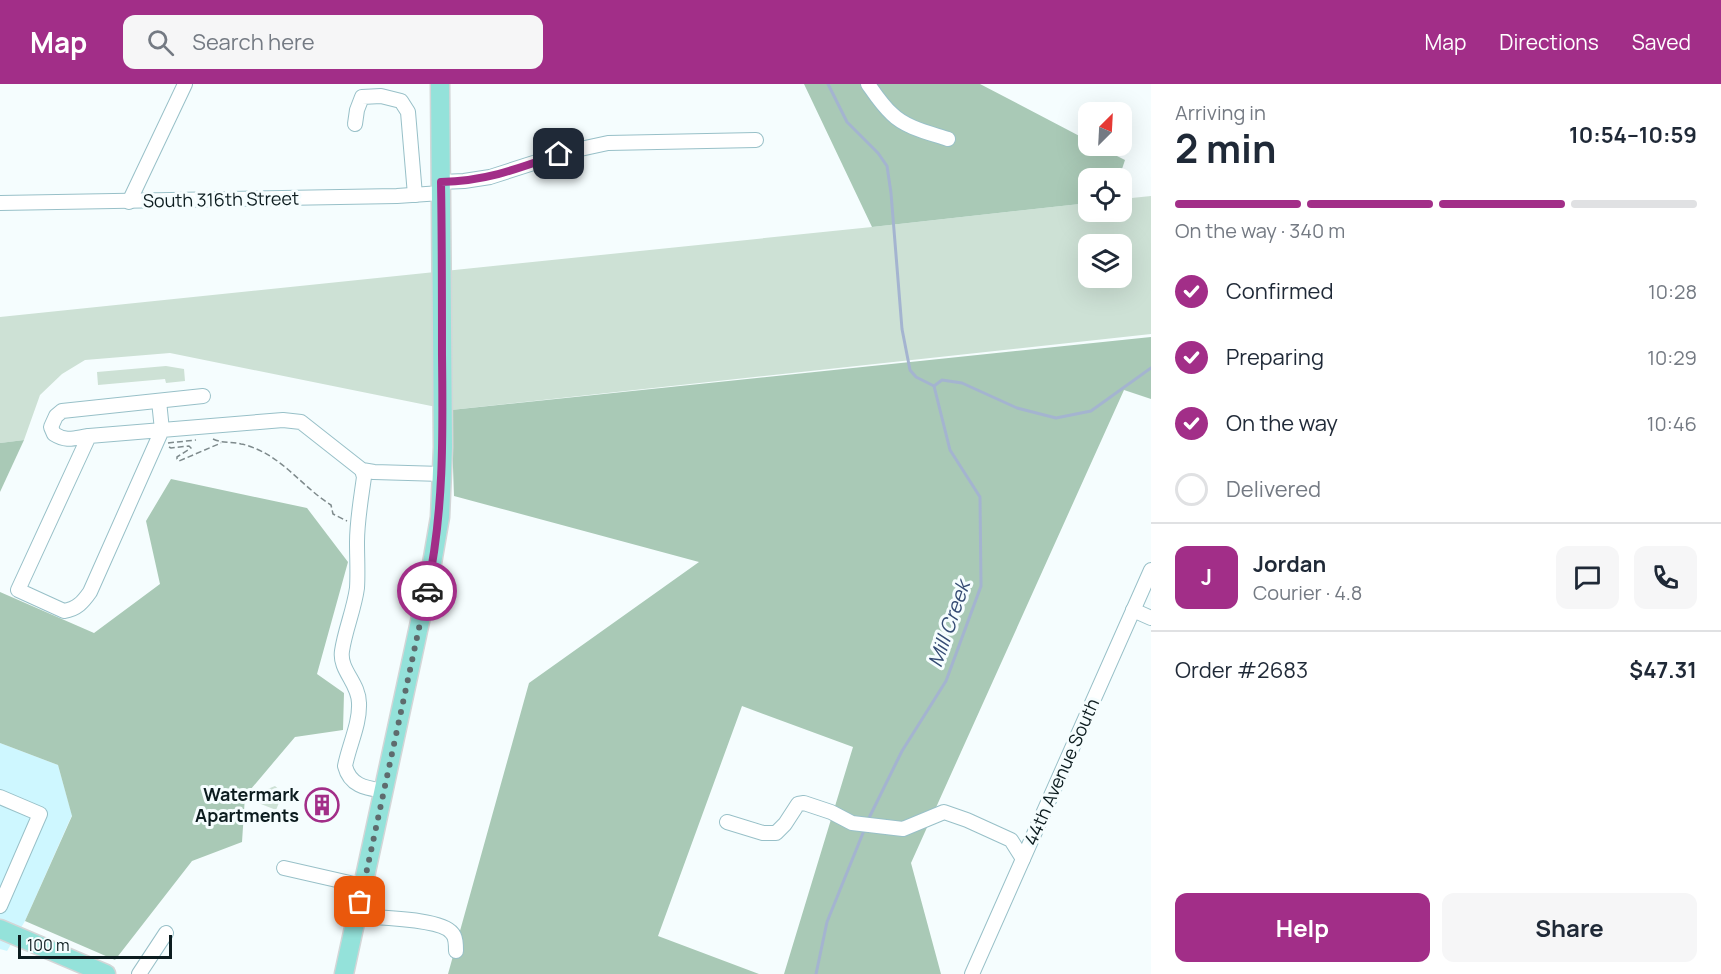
<!DOCTYPE html>
<meta charset="utf-8">
<style>
:root{--surface:#fff;--page:#f6f6f7;--text:#1f2937;--muted:#747a83;--line:#e0e1e3;--accent:#a22e88}
body{margin:0;font-family:Manrope,sans-serif;background:var(--page);color:var(--text);height:100vh;display:flex;flex-direction:column;font-size:22px;white-space:nowrap}
*{box-sizing:border-box;margin:0}
p{font-size:20px;color:var(--muted)}
.icon{flex:none;width:33px;height:33px;fill:none;stroke:currentColor;stroke-width:2;stroke-linecap:round;stroke-linejoin:round}
.map{position:relative;flex:1;overflow:hidden}
.drawer{display:flex;flex-direction:column;background:var(--surface);width:570px}
.drawer>*{flex:none}
.needle{width:39px;rotate:24deg}
.buttons{position:absolute;left:1078px;top:18px;display:grid;gap:12px}
.buttons a{display:grid;place-items:center;width:54px;height:54px;border-radius:12px;background:var(--surface);box-shadow:0 6px 24px #0002;font-size:30px}
.scale{position:absolute;left:18px;bottom:15px;width:154px;box-sizing:border-box;padding-left:6px;border:3px solid #0c1c1f;border-top:0;font-size:16px;line-height:21px;white-space:nowrap;color:#0c1c1f;-webkit-text-stroke:4px #f5fdfe;paint-order:stroke}
.pin{position:absolute;display:grid;place-items:center;width:51px;height:51px;color:#fff;margin:-26px;border-radius:12px;box-shadow:0 3px 9px #0006}
.courier{position:absolute;display:grid;place-items:center;width:60px;height:60px;margin:-30px;border:4px solid #a22e88;border-radius:50%;background:#fff;color:#222;box-shadow:0 2px 8px #0007}
.summary em{font-style:normal;font-weight:700}
.summary div{display:flex;flex-direction:column-reverse}
.summary{display:flex;align-items:center;justify-content:space-between;height:102px;padding:0 24px}
h1{font-size:39px;font-weight:700;line-height:45px}
.bar{display:grid;grid-template-columns:repeat(4,1fr);gap:9px 6px;align-content:center;height:72px;padding:0 24px}
.bar i{height:8px;border-radius:4px;background:var(--line)}
.bar .selected{background:var(--accent)}
.bar p{grid-column:span 4}
.line{display:flex;align-items:center;gap:15px;padding:0 24px;border-top:2px solid var(--line)}
.line div{flex:1}
.round{display:grid;place-items:center;flex:none;width:63px;height:63px;border-radius:12px;background:var(--page)}
ol{padding:0 24px;list-style:none}
li{display:flex;align-items:center;gap:18px;height:66px}
li p{margin-inline-start:auto}
li .icon{padding:6px;border-radius:50%;background:var(--accent);color:#fff;stroke-width:4}
li:last-child{color:var(--muted)}
li i{width:33px;height:33px;border:3px solid var(--line);border-radius:50%}
.primary-button{display:flex;gap:12px;margin-top:auto;padding:12px 24px}
.primary-button a{flex:1;height:69px;border-radius:12px;background:var(--accent);color:#fff;font-size:24px;font-weight:700;line-height:69px;text-align:center}
.primary-button a+a{background:var(--page);color:var(--text)}
header{display:flex;align-items:center;gap:36px;box-sizing:border-box;height:84px;padding:0 30px;background:var(--accent);color:#fff}
header strong{font-size:28px}
nav{display:flex;gap:33px;margin-inline-start:auto;font-size:21px}
.search{width:420px;height:54px;background:var(--page);display:flex;align-items:center;gap:15px;box-sizing:border-box;padding:0 21px;border-radius:12px;color:var(--muted);font-size:22px}
main{display:flex;flex:1;min-height:0}
.map>svg:first-child{display:block}
</style>
<header>
<strong>Map</strong>
<div class="search"><svg class="icon" aria-label="search" viewBox="0 0 24 24"><circle cx="10" cy="10" r="6"/><path d="M15 15l6 6"/></svg>Search here</div>
<nav><a>Map</a><a>Directions</a><a>Saved</a></nav>
</header>
<main>
<div class="map">
<svg width="1151" height="890" viewBox="0 0 1151 890">
<rect width="100%" height="100%" fill="#f5fdfe"/>
<path fill="#cef7ff" d="M0 659 58 681 72 731 25 837 7 867 0 865Z"/>
<g fill="#cde1d5" fill-rule="evenodd">
<path d="M1151 112V250L451 326 170 269 85 276 62 290 40 311 24 356 0 359V233L872 143 1089 119V128H1122V115ZM1089 160H1122V194H1089Z"/>
<path d="M166 282 184 285 185 297 166 299 165 295 98 301 97 288Z"/>
<path d="M275 702 283 709 276 726 251 716 250 712Z"/>
</g>
<g fill="#a9c9b6">
<path d="M804 0H980L1089 57V62H1097L1125 76 1119 94H1089V119L872 143Z"/>
<path d="M1151 253V315L1124 306 911 779 941 890H784L853 663 742 622 658 852 759 890H448L529 599 699 478 454 412 451 326Z"/>
<path d="M24 356 0 408V359Z"/>
<path d="M171 395 307 424 348 478 317 590 344 609 343 646 295 653 245 712 242 758 192 777 115 876 25 837 72 732 58 681 0 659V508L94 549 160 500 146 437Z"/>
</g>
<g fill="none" stroke-linecap="round" stroke-linejoin="round">
<g stroke="#a4b4d0" stroke-width="3">
<path d="M828 0 847 38 878 69 887 82 891 109 902 245 910 286 916 293 934 302 950 366 980 413 981 502 946 597 902 667 867 738"/>
<path d="M934 302 942 296 962 299 1017 324 1056 334 1091 327 1151 284"/>
<path d="M816 890 827 838 865 744"/>
</g>
<defs>
<g id="minor">
<path d="M868 0C875 10 882 21 892 30 906 44 930 49 948 55"/>
<path d="M355 40 357 26 362 13 381 12 401 17 408 28 415 111"/>
<path d="M441 98 464 97 490 93 571 67 608 59 756 56"/>
<path d="M129 118 185 0"/>
<path d="M0 119 397 112 441 109"/>
<path d="M159 317 162 346 90 508C83 518 77 525 64 527L18 506 89 352 283 336 301 338 362 386 374 388 442 390"/>
<path d="M89 352C74 354 67 358 54 350L51 343 56 332 62 327 203 312"/>
<path d="M362 386 364 393C361 415 357 437 357 458 357 474 358 489 357 504 354 526 345 546 342 567 339 586 359 599 359 619 360 640 349 661 345 682 350 702 366 704 384 707"/>
<path d="M1133 526 1151 534"/>
<path d="M0 713 40 730 0 822"/>
<path d="M727 738 763 749H776L785 740 798 720 804 719 831 728 852 739 903 745 944 728 967 736 1011 756 1023 775"/>
<path d="M284 784 363 802"/>
<path d="M357 832C376 834 441 834 452 849 456 853 456 861 456 867"/>
<path d="M139 890 166 849"/>
<path d="M972 890 1151 486"/>
</g>
<g id="major">
<path d="M0 845 106 890"/>
<path d="M344 890 430 491 440 433 443 363 440 0"/>
</g>
</defs>
<use href="#minor" stroke="#98c0c8" stroke-width="16"/>
<use href="#major" stroke="#d3d6d7" stroke-width="21"/>
<g stroke="#7e8a8c" stroke-width="1.5" stroke-dasharray="6 3" stroke-linecap="butt">
<path d="M213 355C224 360 230 357 241 360 248 361 257 365 263 368 288 381 307 406 331 421L333 430 347 437"/>
<path d="M168 359 196 356"/>
<path d="M169 363 171 364 189 362 191 364 177 373V375L179 377 221 359"/>
</g>
<use href="#minor" stroke="#fff" stroke-width="14"/>
<use href="#major" stroke="#94e2da" stroke-width="18"/>
</g>
<g fill="none" stroke-linecap="round" stroke-linejoin="round">
<path stroke="#5e6b6d" stroke-width="6" stroke-dasharray="0 10.8" d="M360 818 427 507"/>
<path stroke="#a22e88" stroke-width="8" d="M427 507C444 428 443 351 442 271 442 213 442 155 441 98 486 97 517 85 559 70"/>
</g>
<defs>
<symbol id="building-ring" viewBox="-11 -11 22 22"><circle r="9.5" fill="#f5fdfe" stroke="#a22e88" stroke-width="1.5"/><path d="M-4-6H4V6H1V3H-1V6H-4ZM-2.5-4.3h1.7v1.8h-1.7ZM.8-4.3h1.7v1.8H.8ZM-2.5-1h1.7V.8h-1.7ZM.8-1h1.7V.8H.8Z" fill="#a22e88"/></symbol>
</defs>
<g fill-rule="evenodd">
<use href="#building-ring" x="303" y="702" width="38" height="38"/>
</g>
<g text-anchor="middle" stroke-width="6" stroke-linejoin="round" paint-order="stroke">
<g font-size="18" fill="#0c1c1f" stroke="#f5fdfe">
<text transform="translate(221 116) rotate(-1)" y="6">South 316th Street</text>
<text transform="translate(1062 688) rotate(-66)" y="6">44th Avenue South</text>
</g>
<g font-size="18" font-weight="bold" fill="#0c1c1f" stroke="#f5fdfe" text-anchor="end">
<text x="299" y="717">Watermark<tspan x="299" dy="21">Apartments</tspan></text>
</g>
<g font-size="20" font-style="italic" fill="#354c74" stroke="#f5fdfe">
<text transform="translate(949 540) rotate(-71)" y="7">Mill Creek</text>
</g>
</g>
</svg>
<div class="buttons">
<a><svg class="needle" viewBox="-14 -14 28 28"><path d="M0-13l5 13h-10z" fill="#e53935"/><path d="M0 13l5-13h-10z" fill="#747a83"/></svg></a>
<a><svg class="icon" aria-label="locate" viewBox="0 0 24 24"><circle cx="12" cy="12" r="6"/><path d="M12 2v4M12 18v4M2 12h4M18 12h4"/></svg></a>
<a><svg class="icon" aria-label="layers" viewBox="0 0 24 24"><path d="M12 4l9 5-9 5-9-5zM3 14l9 5 9-5"/></svg></a>
</div>
<div class="scale">100 m</div>
<div class="pin" style="left:360px;top:818px;background:#ea580c"><svg class="icon" aria-label="bag" viewBox="0 0 24 24"><path d="M5 8h14l-1 12H6zM9 8a3 3 0 0 1 6 0"/></svg></div>
<div class="pin" style="left:559px;top:70px;background:#1f2937"><svg class="icon" aria-label="home" viewBox="0 0 24 24"><path d="M3 11l9-7 9 7M6 9v11h12V9"/></svg></div>
<div class="courier" style="left:427px;top:507px"><svg class="icon" aria-label="car" viewBox="0 0 24 24"><path d="M5 17H2v-5l4-1 3-4h7l3 4 3 1v5h-3M9 17h6M6 11h13"/><circle cx="7" cy="17" r="2"/><circle cx="17" cy="17" r="2"/></svg></div>
</div>
<section class="drawer">
<div class="summary"><div><h1>2 min</h1><p>Arriving in</p></div><em>10:54–10:59</em></div>
<div class="bar"><i class="selected"></i><i class="selected"></i><i class="selected"></i><i></i><p>On the way · 340 m</p></div>
<ol>
<li><svg class="icon" aria-label="check" viewBox="0 0 24 24"><path d="M5 12l5 5 9-10"/></svg>Confirmed<p>10:28</p></li>
<li><svg class="icon" aria-label="check" viewBox="0 0 24 24"><path d="M5 12l5 5 9-10"/></svg>Preparing<p>10:29</p></li>
<li><svg class="icon" aria-label="check" viewBox="0 0 24 24"><path d="M5 12l5 5 9-10"/></svg>On the way<p>10:46</p></li>
<li><i></i>Delivered</li>
</ol>
<div class="line" style="height:108px"><b class="round" style="background:var(--accent);color:#fff">J</b><div><b>Jordan</b><p>Courier · 4.8</p></div><a class="round"><svg class="icon" aria-label="chat" viewBox="0 0 24 24"><path d="M4 5h16v11H9l-5 4z"/></svg></a><a class="round"><svg class="icon" aria-label="phone" viewBox="0 0 24 24"><path d="M5 4h4l2 5-3 2q2 4 5 5l2-3 5 2v4C11 20 4 13 5 4z"/></svg></a></div>
<div class="line" style="height:78px"><div>Order #2683</div><b>$47.31</b></div>
<div class="primary-button"><a>Help</a><a>Share</a></div>
</section>
</main>
